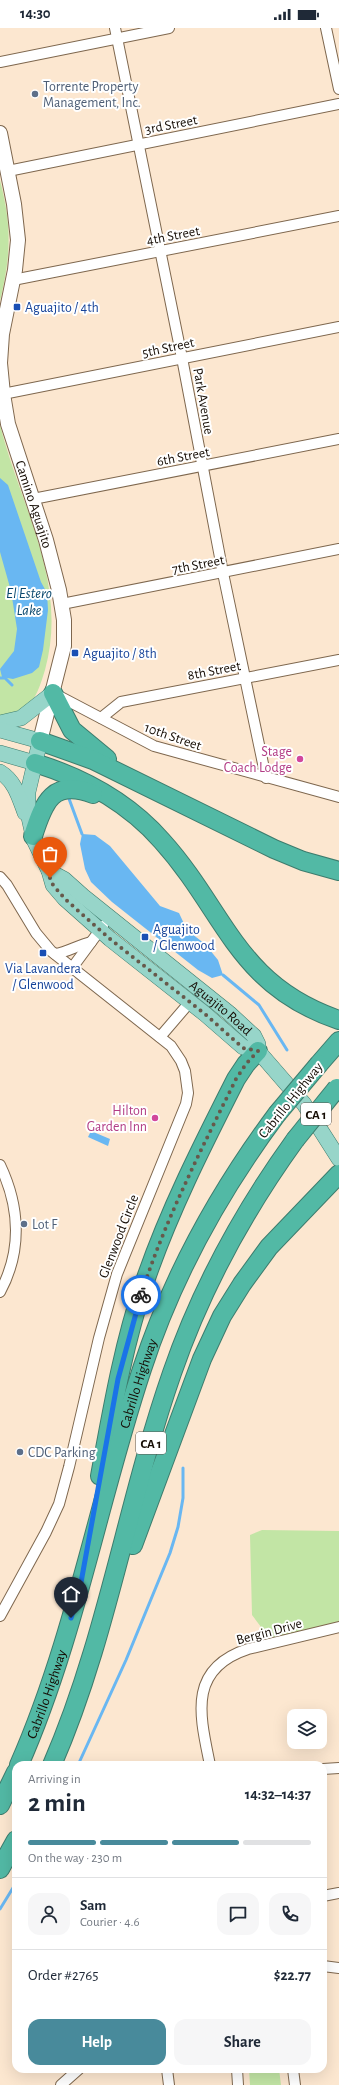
<!DOCTYPE html>
<meta charset="utf-8">
<style>
:root{--surface:#fff;--page:#f6f6f7;--text:#1f2937;--muted:#747a83;--line:#e0e1e3;--accent:#488a9b}
body{margin:0;font-family:"Alegreya Sans",sans-serif;background:var(--page);color:var(--text);height:100vh;display:flex;flex-direction:column;font-size:15px;white-space:nowrap}
*{box-sizing:border-box;margin:0}
p{font-size:13px;color:var(--muted)}
.icon{flex:none;width:22px;height:22px;fill:none;stroke:currentColor;stroke-width:2;stroke-linecap:round;stroke-linejoin:round}
.map{position:relative;flex:1;overflow:hidden}
.side{position:absolute;left:12px;top:1733px;width:315px;height:312px;display:flex;flex-direction:column;background:var(--surface);border-radius:12px;box-shadow:0 4px 16px #0002}
.side>*{flex:none}
.controls{position:absolute;left:287px;top:1681px;display:grid;gap:8px}
.controls a{display:grid;place-items:center;width:40px;height:40px;border-radius:8px;background:var(--surface);box-shadow:0 4px 16px #0002;font-size:20px}
.pin{position:absolute;display:grid;place-items:center;width:34px;height:34px;color:#fff;margin:-41px -17px;border-radius:50% 50% 50% 0;rotate:-45deg;box-shadow:0 0 4px #0007}
.pin .icon{rotate:45deg}
.courier{position:absolute;display:grid;place-items:center;width:40px;height:40px;margin:-20px;border:3px solid #1a73e8;border-radius:50%;background:#fff;color:#222;box-shadow:0 1px 5px #0007}
.headline em{font-style:normal;font-weight:600}
.headline div{display:flex;flex-direction:column-reverse}
.headline{display:flex;align-items:center;justify-content:space-between;height:68px;padding:0 16px}
h1{font-size:26px;font-weight:600;line-height:30px}
.bar{display:grid;grid-template-columns:repeat(4,1fr);gap:6px 4px;align-content:center;height:48px;padding:0 16px}
.bar i{height:5px;border-radius:3px;background:var(--line)}
.bar .active{background:var(--accent)}
.bar p{grid-column:span 4}
.line{display:flex;align-items:center;gap:10px;padding:0 16px;border-top:1px solid var(--line)}
.line div{flex:1}
.round{display:grid;place-items:center;flex:none;width:42px;height:42px;border-radius:12px;background:var(--page)}
.primary-button{display:flex;gap:8px;margin-top:auto;padding:8px 16px}
.primary-button a{flex:1;height:46px;border-radius:12px;background:var(--accent);color:#fff;font-size:16px;font-weight:600;line-height:46px;text-align:center}
.primary-button a+a{background:var(--page);color:var(--text)}
.status{display:flex;justify-content:space-between;align-items:center;height:28px;padding:0 20px;background:var(--surface);direction:ltr}
.status svg{height:11px;fill:currentColor}
.map>svg:first-child{display:block}
</style>
<div class="status"><b>14:30</b><svg viewBox="0 0 49 12"><path d="M0 12V9h3v3zM5 12V6h3v6zM10 12V3h3v9zM15 12V0h3v12zM26 1h20v11H26zM47 4h2v5h-2z"/></svg></div>
<div class="map">
<svg width="339" height="2057" viewBox="0 0 339 2057">
<rect width="100%" height="100%" fill="#fce7d0"/>
<g fill="#c2e5a5">
<path d="M0 152C12 199 11 227 0 273Z"/>
<path d="M0 397C21 480 69 555 45 642 40 658 35 677 18 685 13 687 5 687 0 688Z"/>
<path d="M262 1502 339 1503V1599L264 1617 261 1599 252 1587 250 1507Z"/>
<path d="M249 2041H279L281 2057H250Z"/>
</g>
<g fill="#69b7f2">
<path d="M0 450 8 457 41 554 47 565 48 582 43 622 39 639 32 645 13 651 2 649 0 641 14 623 17 601 11 563 0 524Z"/>
<path d="M82 806 95 807 110 818 160 878 179 885 187 902 205 916 218 932 223 947 212 950 198 942 112 874 91 854 85 841 80 816Z"/>
<path d="M91 1103 110 1111 108 1118 88 1109Z"/>
</g>
<g fill="none" stroke-linecap="round" stroke-linejoin="round">
<g stroke="#69b7f2" stroke-width="3">
<path d="M0 650H5L12 657"/>
<path d="M68 768 82 806"/>
<path d="M223 947 259 977 287 1022"/>
<path d="M78 1737 126 1632 170 1525 178 1499 183 1470V1440"/>
<path d="M0 1881 16 1855"/>
</g>
<defs>
<g id="minor">
<path d="M115 0 182 330 223 545 266 750"/>
<path d="M326 0 339 61"/>
<path d="M0 34 169 0"/>
<path d="M8 143 339 76"/>
<path d="M13 252 339 188"/>
<path d="M3 366 339 299"/>
<path d="M33 471 339 411"/>
<path d="M62 576 339 521"/>
<path d="M55 666 154 718 339 769"/>
<path d="M101 690 121 674 339 632"/>
<path d="M0 849 7 857 36 905 51 923 171 1018 181 1033 185 1043 188 1065 186 1076 117 1246 99 1310 69 1439 59 1476 46 1504 0 1588"/>
<path d="M55 926C68 924 78 917 91 914"/>
<path d="M72 940 103 898"/>
<path d="M160 1009 190 974"/>
<path d="M0 1137C20 1179 22 1223 0 1264"/>
<path d="M210 1737C200 1688 187 1641 248 1621L339 1599"/>
<path d="M323 1741 339 1740"/>
<path d="M323 1868 339 1865"/>
<path d="M323 1938 339 1940"/>
<path d="M167 2041 169 2057"/>
<path d="M237 2041 238 2057"/>
<path d="M293 2041 295 2057"/>
<path d="M61 2057 79 2041"/>
</g>
<g id="secondary">
<path id="s1" d="M0 105 14 176 18 212 15 242 2 306 0 335 3 366 8 396 46 512 59 562 64 592V618L40 713"/>
</g>
<g id="primary">
<path d="M0 695 21 690 53 665"/>
<path d="M0 702 40 713 28 764V785L34 812 49 843 53 857 65 871 110 911 205 986 243 1019 258 1023"/>
<path d="M0 725 35 735"/>
<path d="M0 744C15 753 19 769 25 785"/>
<path id="s2" d="M49 843 64 851 83 868 229 985 254 1008 258 1016V1023"/>
<path d="M258 1023 304 1076 339 1131"/>
</g>
<g id="motorway">
<path d="M53 665 72 702 107 731"/>
<path d="M40 713 93 732 274 821 303 833 339 843"/>
<path d="M35 735C83 750 128 774 162 813 226 884 236 957 339 992"/>
<path d="M33 808C44 773 53 751 93 766"/>
<path d="M319 1036 339 1013"/>
<path d="M100 1448C112 1383 123 1318 144 1256 168 1185 202 1118 236 1051L246 1036 258 1023"/>
<path d="M133 1517 202 1331 222 1288 242 1256 269 1219 339 1146"/>
<path id="s3" d="M19 1737C75 1610 98 1473 142 1341 172 1249 219 1164 277 1086"/>
<path d="M52 1737C107 1611 127 1474 172 1345 201 1261 243 1184 295 1112"/>
<path d="M0 1777 16 1744"/>
<path d="M0 1841 16 1812"/>
</g>
</defs>
<use href="#minor" stroke="#7e674e" stroke-width="12"/>
<use href="#secondary" stroke="#7e674e" stroke-width="16"/>
<use href="#primary" stroke="#3d7c6d" stroke-width="16"/>
<use href="#motorway" stroke="#3d7c6d" stroke-width="20"/>
<use href="#minor" stroke="#fff" stroke-width="10"/>
<use href="#secondary" stroke="#fff" stroke-width="14"/>
<use href="#primary" stroke="#97d5c9" stroke-width="15"/>
<use href="#motorway" stroke="#52b9a5" stroke-width="18"/>
<defs>
<g id="motorway-bridge">
<path d="M277 1086 319 1036"/>
<path d="M295 1112 337 1060"/>
</g>
</defs>
<use href="#motorway-bridge" stroke="#3d7c6d" stroke-width="20" stroke-linecap="butt"/>
<use href="#motorway-bridge" stroke="#52b9a5" stroke-width="18"/>
</g>
<g fill="none" stroke-linecap="round" stroke-linejoin="round">
<path stroke="#66594b" stroke-width="4" stroke-dasharray="0 7.2" d="M50 850 53 857 65 871 110 911 205 986 243 1020 258 1023 246 1036 236 1051C201 1122 165 1192 141 1267"/>
<path stroke="#1a73e8" stroke-width="5" d="M71 1590 80 1560 118 1351 141 1267"/>
</g>
<g fill="#5c6f8a" stroke="#fff" stroke-width="1.5">
<circle cx="35" cy="66" r="4"/>
<circle cx="24" cy="1196" r="4"/>
<circle cx="20" cy="1424" r="4"/>
</g>
<g fill="#1a4fb4" stroke="#fff" stroke-width="1.5">
<rect x="13" y="275" width="8" height="8" rx="2"/>
<rect x="71" y="621" width="8" height="8" rx="2"/>
<rect x="141" y="905" width="8" height="8" rx="2"/>
<rect x="39" y="921" width="8" height="8" rx="2"/>
</g>
<g fill="#d1479c" stroke="#fff" stroke-width="1.5">
<circle cx="300" cy="731" r="4"/>
<circle cx="155" cy="1090" r="4"/>
</g>
<g text-anchor="middle" stroke-width="4" stroke-linejoin="round" paint-order="stroke">
<g fill="#fff" stroke="#5b554f" stroke-width="1">
<rect x="301" y="1075" width="30" height="22" rx="3"/>
<rect x="136" y="1404" width="30" height="22" rx="3"/>
</g>
<g font-size="13" font-weight="bold" fill="#150c04">
<text x="316" y="1091">CA 1</text>
<text x="151" y="1420">CA 1</text>
</g>
<g font-size="14" fill="#4e5e75" stroke="#fff" text-anchor="start">
<text x="43" y="63">Torrente Property<tspan x="43" dy="16">Management, Inc.</tspan></text>
<text x="32" y="1201">Lot F</text>
<text x="28" y="1429">CDC Parking</text>
</g>
<g font-size="14" fill="#150c04" stroke="#fff">
<text transform="translate(171 96) rotate(-11)" y="5">3rd Street</text>
<text transform="translate(173 207) rotate(-11)" y="5">4th Street</text>
<text transform="translate(168 319) rotate(-12)" y="5">5th Street</text>
<text transform="translate(204 373) rotate(80)" y="5">Park Avenue</text>
<text transform="translate(183 428) rotate(-11)" y="5">6th Street</text>
<text dy="5" stroke="none"><textPath href="#s1" startOffset="379">Camino Aguajito</textPath></text>
<text transform="translate(198 536) rotate(-11)" y="5">7th Street</text>
<text transform="translate(214 642) rotate(-11)" y="5">8th Street</text>
<text transform="translate(173 708) rotate(19)" y="5">10th Street</text>
<text dy="5" stroke="none"><textPath href="#s2" startOffset="220">Aguajito Road</textPath></text>
<text transform="translate(290 1072) rotate(-51)" y="5">Cabrillo Highway</text>
<text transform="translate(118 1208) rotate(-69)" y="5">Glenwood Circle</text>
<text dy="5" stroke="none"><textPath href="#s3" startOffset="400">Cabrillo Highway</textPath></text>
<text transform="translate(269 1603) rotate(-15)" y="5">Bergin Drive</text>
<text dy="5" stroke="none"><textPath href="#s3" startOffset="76">Cabrillo Highway</textPath></text>
</g>
<g font-size="14" fill="#164399" stroke="#fff" text-anchor="start">
<text x="25" y="284">Aguajito / 4th</text>
<text x="83" y="630">Aguajito / 8th</text>
<text x="153" y="906">Aguajito<tspan x="153" dy="16">/ Glenwood</tspan></text>
<text x="43" y="945" text-anchor="middle">Via Lavandera<tspan x="43" dy="16">/ Glenwood</tspan></text>
</g>
<g font-size="14" fill="#b23c85" stroke="#fff" text-anchor="end">
<text x="292" y="728">Stage<tspan x="292" dy="16">Coach Lodge</tspan></text>
<text x="147" y="1087">Hilton<tspan x="147" dy="16">Garden Inn</tspan></text>
</g>
<g font-size="15" font-style="italic" fill="#0a486e" stroke="#fff">
<text x="29" y="570">El Estero<tspan x="29" dy="17">Lake</tspan></text>
</g>
</g>
</svg>
<div class="controls">
<a><svg class="icon" aria-label="layers" viewBox="0 0 24 24"><path d="M12 4l9 5-9 5-9-5zM3 14l9 5 9-5"/></svg></a>
</div>
<div class="pin" style="left:50px;top:850px;background:#ea580c"><svg class="icon" aria-label="bag" viewBox="0 0 24 24"><path d="M5 8h14l-1 12H6zM9 8a3 3 0 0 1 6 0"/></svg></div>
<div class="pin" style="left:71px;top:1590px;background:#1f2937"><svg class="icon" aria-label="home" viewBox="0 0 24 24"><path d="M3 11l9-7 9 7M6 9v11h12V9"/></svg></div>
<div class="courier" style="left:141px;top:1267px"><svg class="icon" aria-label="bike" viewBox="0 0 24 24"><circle cx="6" cy="16" r="4"/><circle cx="18" cy="16" r="4"/><path d="M6 16l4-8h5l3 8M10 8l3 8H6M13 5h3"/></svg></div>
<section class="side">
<div class="headline"><div><h1>2 min</h1><p>Arriving in</p></div><em>14:32–14:37</em></div>
<div class="bar"><i class="active"></i><i class="active"></i><i class="active"></i><i></i><p>On the way · 230 m</p></div>
<div class="line" style="height:72px"><a class="round"><svg class="icon" aria-label="person" viewBox="0 0 24 24"><circle cx="12" cy="8" r="4"/><path d="M4 21q1-7 8-7t8 7"/></svg></a><div><b>Sam</b><p>Courier · 4.6</p></div><a class="round"><svg class="icon" aria-label="chat" viewBox="0 0 24 24"><path d="M4 5h16v11H9l-5 4z"/></svg></a><a class="round"><svg class="icon" aria-label="phone" viewBox="0 0 24 24"><path d="M5 4h4l2 5-3 2q2 4 5 5l2-3 5 2v4C11 20 4 13 5 4z"/></svg></a></div>
<div class="line" style="height:52px"><div>Order #2765</div><b>$22.77</b></div>
<div class="primary-button"><a>Help</a><a>Share</a></div>
</section>
</div>
